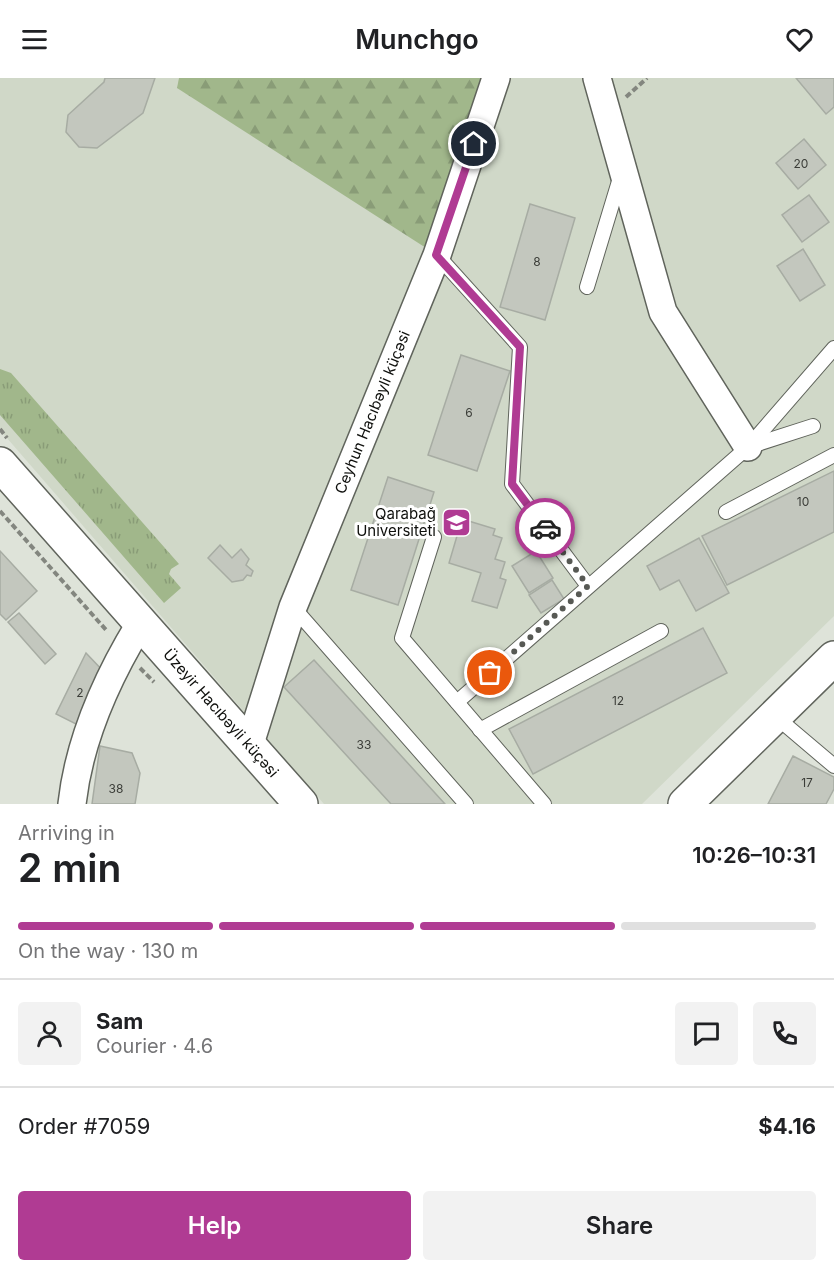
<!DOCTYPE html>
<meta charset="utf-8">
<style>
:root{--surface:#fff;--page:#f2f2f2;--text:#202124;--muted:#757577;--line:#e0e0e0;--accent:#b03b93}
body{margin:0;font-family:Inter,sans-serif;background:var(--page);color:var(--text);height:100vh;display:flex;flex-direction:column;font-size:22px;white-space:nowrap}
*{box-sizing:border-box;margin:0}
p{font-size:20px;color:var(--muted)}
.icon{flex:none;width:33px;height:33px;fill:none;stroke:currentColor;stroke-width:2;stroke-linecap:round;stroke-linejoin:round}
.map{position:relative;height:726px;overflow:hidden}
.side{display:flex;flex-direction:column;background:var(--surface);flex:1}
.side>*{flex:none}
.pin{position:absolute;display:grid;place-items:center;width:51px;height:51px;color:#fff;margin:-26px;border:3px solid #fff;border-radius:50%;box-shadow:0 2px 6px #0007}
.courier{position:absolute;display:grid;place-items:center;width:60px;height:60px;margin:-30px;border:4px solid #b03b93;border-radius:50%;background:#fff;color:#222;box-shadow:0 2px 8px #0007}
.summary em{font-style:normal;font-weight:600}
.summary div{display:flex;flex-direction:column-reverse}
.summary{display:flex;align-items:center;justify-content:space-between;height:102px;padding:0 18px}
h1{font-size:39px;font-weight:600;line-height:45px}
.bar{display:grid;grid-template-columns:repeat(4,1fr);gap:9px 6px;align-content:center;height:72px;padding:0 18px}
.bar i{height:8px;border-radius:4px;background:var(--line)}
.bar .selected{background:var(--accent)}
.bar p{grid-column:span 4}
.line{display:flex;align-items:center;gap:15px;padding:0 18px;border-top:2px solid var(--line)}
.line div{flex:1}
.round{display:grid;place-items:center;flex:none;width:63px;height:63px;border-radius:6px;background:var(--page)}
.button{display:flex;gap:12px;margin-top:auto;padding:12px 18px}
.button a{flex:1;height:69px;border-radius:6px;background:var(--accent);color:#fff;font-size:24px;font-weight:600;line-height:69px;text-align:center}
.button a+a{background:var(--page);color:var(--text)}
header{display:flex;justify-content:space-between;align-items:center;height:78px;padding:0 18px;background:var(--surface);font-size:27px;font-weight:600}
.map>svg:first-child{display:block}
</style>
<header><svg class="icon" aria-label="menu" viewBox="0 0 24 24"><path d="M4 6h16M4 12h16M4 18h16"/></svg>Munchgo<svg class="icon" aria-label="heart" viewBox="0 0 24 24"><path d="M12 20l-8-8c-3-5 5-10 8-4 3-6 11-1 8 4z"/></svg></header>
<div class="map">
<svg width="834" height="726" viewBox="0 0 834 726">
<defs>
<pattern id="grass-tufts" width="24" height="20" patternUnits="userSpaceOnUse" patternTransform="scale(1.5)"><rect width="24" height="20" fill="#a1b78b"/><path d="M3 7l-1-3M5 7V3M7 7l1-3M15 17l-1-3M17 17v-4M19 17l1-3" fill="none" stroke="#899c77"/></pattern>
<pattern id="forest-firs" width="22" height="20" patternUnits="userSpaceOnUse" patternTransform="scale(1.5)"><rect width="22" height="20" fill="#a1b78b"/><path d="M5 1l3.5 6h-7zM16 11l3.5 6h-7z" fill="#899c77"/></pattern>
</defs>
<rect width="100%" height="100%" fill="#dee3d9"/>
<path fill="#d0d8c8" d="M0 0H834V538L642 726H324L0 352Z"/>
<path fill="url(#grass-tufts)" d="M0 291 11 295 179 486 171 491 169 496 181 510 164 525 0 337Z"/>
<path fill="url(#forest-firs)" d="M179 0H488L437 177 177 10Z"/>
<g fill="#c3c7be" stroke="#a7aca3" stroke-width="1.5">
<path d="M105 0H155L143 35 97 70 79 69 66 54 68 37 104 4Z"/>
<path d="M796 0H834V29L826 36Z"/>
<path d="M804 61 826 87 798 111 776 85Z"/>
<path d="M809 117 829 144 802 164 782 137Z"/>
<path d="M530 126 575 140 545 242 500 229Z"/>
<path d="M803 171 825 207 800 223 777 188Z"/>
<path d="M461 277 510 293 477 393 428 377Z"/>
<path d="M834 393V454L727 507 702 458Z"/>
<path d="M388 399 434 414 398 527 351 512Z"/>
<path d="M462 441 495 451 493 457 502 460 495 481 505 484 500 500 506 502 497 530 472 523 481 495 449 485Z"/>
<path d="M699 460 729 515 696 533 679 502 660 512 647 488Z"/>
<path d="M220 467 232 480 241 471 249 481 246 487 253 493 251 498 247 497 243 502 232 504 208 480Z"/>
<path d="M0 473 37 513 6 542 0 536Z"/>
<path d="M536 473 553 500 529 515 512 488Z"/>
<path d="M552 502 564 521 541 535 529 517Z"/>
<path d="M19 535 56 576 45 586 8 544Z"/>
<path d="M703 550 727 595 533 696 509 651Z"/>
<path d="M86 575 104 594 78 647 56 636Z"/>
<path d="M314 582 445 726H391L284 609Z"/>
<path d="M100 668 132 675 140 695 135 726H92Z"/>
<path d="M793 678 834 699V711L826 726H768Z"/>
</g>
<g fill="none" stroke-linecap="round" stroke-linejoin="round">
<defs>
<g id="lane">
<path d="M437 177 520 269 512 406 588 508"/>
<path d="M587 209 620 100"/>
<path d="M749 368 834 270"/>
<path d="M726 434 834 377"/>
<path d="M434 459 402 560 544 726"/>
<path d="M293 529 466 726"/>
<path d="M457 624 748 369 813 348"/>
<path d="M775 638 834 688"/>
<path d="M480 652 661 553"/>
</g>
<g id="street">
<path d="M597 0 663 234 748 369"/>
<path id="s1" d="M249 669 293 529 437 177 496 0"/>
<path d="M72 726C79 662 107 600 140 546"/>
</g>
<g id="secondary">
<path id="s2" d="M0 386 301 726"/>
<path d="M685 726 834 580"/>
</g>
</defs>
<use href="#lane" stroke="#60645c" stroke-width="16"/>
<use href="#street" stroke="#60645c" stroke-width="30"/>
<use href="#secondary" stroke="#60645c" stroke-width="36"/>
<g stroke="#83867f" stroke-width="4" stroke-dasharray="6 3" stroke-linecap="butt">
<path d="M626 19 647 0"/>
<path d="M0 351 7 360"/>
<path d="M0 433 107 553"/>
<path d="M140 590 154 604"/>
</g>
<use href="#lane" stroke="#fff" stroke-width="14"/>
<use href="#street" stroke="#fff" stroke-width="27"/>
<use href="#secondary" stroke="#fff" stroke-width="33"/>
</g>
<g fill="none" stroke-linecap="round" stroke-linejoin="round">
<path stroke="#575954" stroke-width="6" stroke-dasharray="0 10.8" d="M490 595 588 508 545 450"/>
<path stroke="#b03b93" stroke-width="8" d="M474 66 436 177 520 269 512 406 545 450"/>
</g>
<defs>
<symbol id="university-square" viewBox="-11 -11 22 22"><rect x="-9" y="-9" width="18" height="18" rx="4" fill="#b03b93" stroke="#fff"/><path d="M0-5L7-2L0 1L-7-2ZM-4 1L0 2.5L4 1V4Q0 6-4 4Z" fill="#fff"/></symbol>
</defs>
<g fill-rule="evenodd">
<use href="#university-square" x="440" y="428" width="33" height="33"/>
</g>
<g text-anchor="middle" stroke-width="6" stroke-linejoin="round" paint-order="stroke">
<g font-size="12" fill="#3b3d38">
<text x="801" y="90">20</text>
<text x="537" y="188">8</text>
<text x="469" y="339">6</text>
<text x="803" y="428">10</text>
<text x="80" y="619">2</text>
<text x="618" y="627">12</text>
<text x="364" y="671">33</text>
<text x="807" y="709">17</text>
<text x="116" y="715">38</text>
</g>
<g font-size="15" fill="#0e0f0c" stroke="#fff">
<text dy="5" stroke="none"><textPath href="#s1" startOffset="357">Ceyhun Hacıbəyli küçəsi</textPath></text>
<text dy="5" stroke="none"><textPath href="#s2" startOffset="333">Üzeyir Hacıbəyli küçəsi</textPath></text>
</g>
<g font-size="15" fill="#0e0f0c" stroke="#fff" text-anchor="end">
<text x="436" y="441">Qarabağ<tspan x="436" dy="17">Universiteti</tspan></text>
</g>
</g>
</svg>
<div class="pin" style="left:490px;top:595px;background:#ea580c"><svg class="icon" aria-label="bag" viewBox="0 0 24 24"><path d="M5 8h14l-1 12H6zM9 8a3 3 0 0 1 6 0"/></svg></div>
<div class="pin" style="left:474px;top:66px;background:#1f2937"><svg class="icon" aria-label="home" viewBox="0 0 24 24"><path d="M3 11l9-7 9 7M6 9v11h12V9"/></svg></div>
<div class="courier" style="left:545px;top:450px"><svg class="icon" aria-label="car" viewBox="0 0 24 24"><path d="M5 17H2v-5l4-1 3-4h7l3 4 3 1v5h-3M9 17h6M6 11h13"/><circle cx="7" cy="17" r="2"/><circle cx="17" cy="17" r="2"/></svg></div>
</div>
<section class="side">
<div class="summary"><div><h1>2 min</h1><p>Arriving in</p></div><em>10:26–10:31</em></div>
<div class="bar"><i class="selected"></i><i class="selected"></i><i class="selected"></i><i></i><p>On the way · 130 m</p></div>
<div class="line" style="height:108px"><a class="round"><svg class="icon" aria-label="person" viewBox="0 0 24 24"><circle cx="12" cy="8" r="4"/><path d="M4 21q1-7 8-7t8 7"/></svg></a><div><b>Sam</b><p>Courier · 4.6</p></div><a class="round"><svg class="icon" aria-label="chat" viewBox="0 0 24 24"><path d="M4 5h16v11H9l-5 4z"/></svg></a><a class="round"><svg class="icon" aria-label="phone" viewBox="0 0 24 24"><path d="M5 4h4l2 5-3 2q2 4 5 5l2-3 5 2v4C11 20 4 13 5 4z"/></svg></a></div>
<div class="line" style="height:78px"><div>Order #7059</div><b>$4.16</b></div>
<div class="button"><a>Help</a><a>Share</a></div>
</section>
